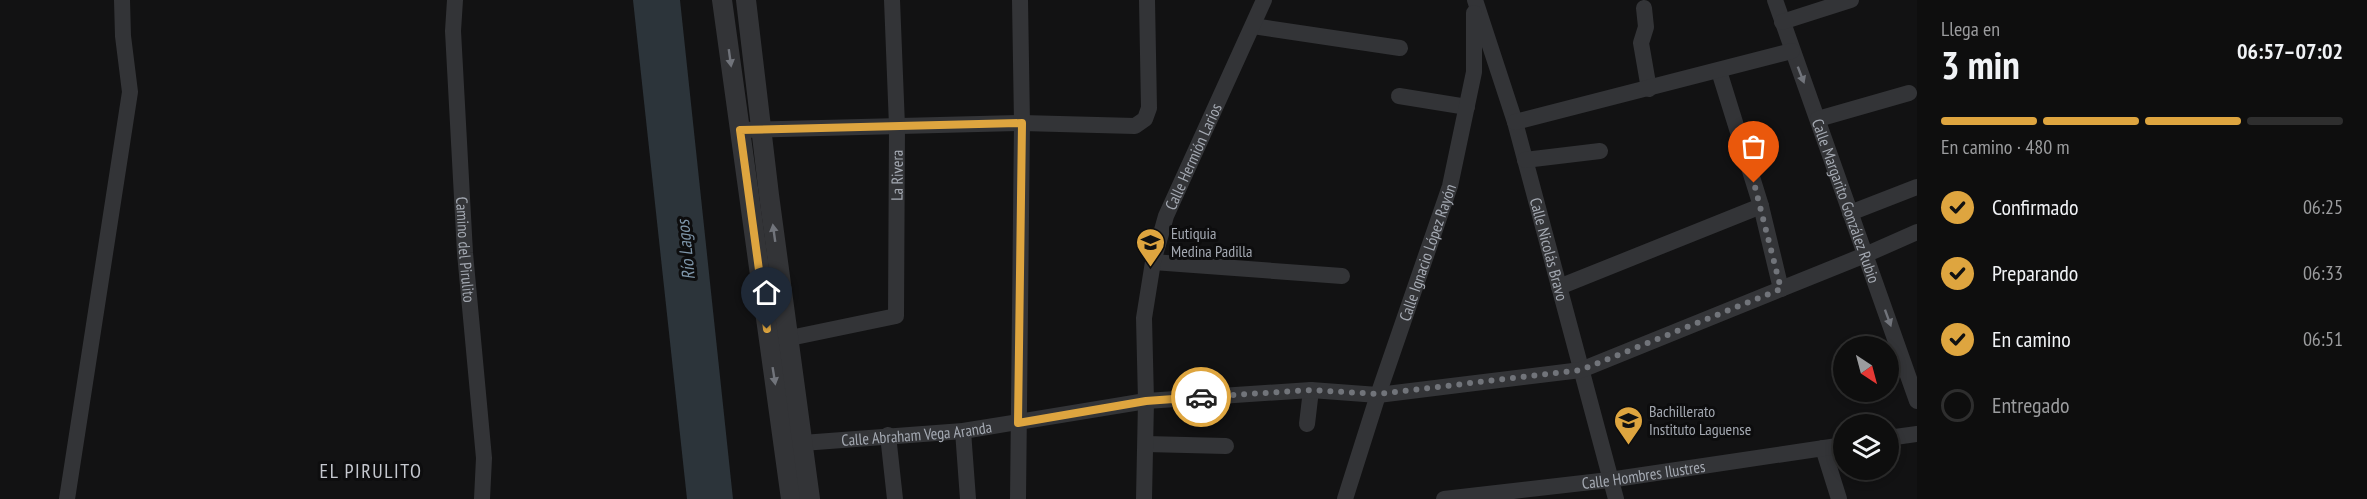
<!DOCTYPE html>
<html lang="es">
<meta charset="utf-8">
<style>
:root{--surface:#0e0e0e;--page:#1c1c1c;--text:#f1f3f6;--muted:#9b9c9e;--line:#2e2e2e;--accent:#dea53f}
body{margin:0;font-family:"PT Sans Narrow",sans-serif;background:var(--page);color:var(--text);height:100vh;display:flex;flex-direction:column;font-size:22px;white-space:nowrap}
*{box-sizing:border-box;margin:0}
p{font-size:20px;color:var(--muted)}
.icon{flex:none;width:33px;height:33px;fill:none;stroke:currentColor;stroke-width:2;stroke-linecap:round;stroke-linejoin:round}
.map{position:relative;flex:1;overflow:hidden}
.drawer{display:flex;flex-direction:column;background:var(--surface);width:450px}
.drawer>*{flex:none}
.needle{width:39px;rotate:144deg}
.buttons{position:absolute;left:1833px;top:336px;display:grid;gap:12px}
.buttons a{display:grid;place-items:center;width:66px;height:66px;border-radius:50%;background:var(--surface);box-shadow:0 3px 9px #0003,0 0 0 2px var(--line);font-size:30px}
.pin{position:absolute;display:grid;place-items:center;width:51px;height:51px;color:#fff;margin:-62px -26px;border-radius:50% 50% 50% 0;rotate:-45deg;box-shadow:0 0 6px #0007}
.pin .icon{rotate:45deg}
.courier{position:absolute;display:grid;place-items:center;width:60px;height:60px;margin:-30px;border:4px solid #dea53f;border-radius:50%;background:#fff;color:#222;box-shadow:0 2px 8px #0007}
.overview em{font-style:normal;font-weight:700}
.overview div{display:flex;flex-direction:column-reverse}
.overview{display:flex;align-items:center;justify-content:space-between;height:102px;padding:0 24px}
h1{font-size:39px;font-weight:700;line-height:45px}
.bar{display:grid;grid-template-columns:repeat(4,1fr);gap:9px 6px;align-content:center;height:72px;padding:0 24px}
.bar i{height:8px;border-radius:4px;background:var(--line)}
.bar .selected{background:var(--accent)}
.bar p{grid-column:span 4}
ol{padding:0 24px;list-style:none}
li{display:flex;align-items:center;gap:18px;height:66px}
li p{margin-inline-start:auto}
li .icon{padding:6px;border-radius:50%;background:var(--accent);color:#111;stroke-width:4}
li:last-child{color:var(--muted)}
li i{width:33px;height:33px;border:3px solid var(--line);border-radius:50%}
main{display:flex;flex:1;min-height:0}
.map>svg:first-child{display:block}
</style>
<main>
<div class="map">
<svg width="1917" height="499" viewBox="0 0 1917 499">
<rect width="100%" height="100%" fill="#121213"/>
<path fill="#2c343a" d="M633 0H680L733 499H687Z"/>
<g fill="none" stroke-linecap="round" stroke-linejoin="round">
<g stroke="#333437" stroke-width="16">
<path id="s1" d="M455 0 453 31 465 253 484 458 482 499"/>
<path id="s2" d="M1475 0 1515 122 1616 499"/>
<path id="s3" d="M1775 0 1917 401"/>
<path d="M1644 8 1646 27 1641 43 1649 89"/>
<path d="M1782 22 1851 0"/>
<path d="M1253 26 1400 48"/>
<path d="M1719 71 1761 206 1781 289"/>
<path d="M1399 96 1467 107"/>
<path d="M1818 119 1909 93"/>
<path d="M1515 122 1792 51"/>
<path d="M740 130 1022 123 1135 126 1145 119 1149 108 1147 0"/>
<path d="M1525 160 1600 151"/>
<path d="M1850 213 1917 187"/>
<path d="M1153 262 1342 276"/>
<path d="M1559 287 1761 206"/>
<path id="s4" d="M790 338 896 316 897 126 892 0"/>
<path d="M1307 424 1311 390"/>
<path d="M963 431 968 499"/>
<path d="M888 435 895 499"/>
<path d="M1888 438 1917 434"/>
<path id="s5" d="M789 444 963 431 1146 401 1311 390 1378 395 1581 370 1865 255 1917 232"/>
<path d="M1146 444 1226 446"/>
<path d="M1823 448 1839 499"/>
<path d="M67 499 130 92 123 36 122 0"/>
<path d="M1018 499 1022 123 1020 0"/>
<path id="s6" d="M1144 499 1146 401 1144 318 1153 262 1166 216 1264 0"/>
<path id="s7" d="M1345 499 1378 395 1450 186 1474 72V13"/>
<path id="s8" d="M1444 499 1609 480 1844 445"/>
</g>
<g stroke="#333437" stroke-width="20">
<path d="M722 0 791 499"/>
<path d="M746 0 769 195 810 499"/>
</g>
</g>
<defs><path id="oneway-solid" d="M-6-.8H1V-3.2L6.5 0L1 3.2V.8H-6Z" transform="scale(1.5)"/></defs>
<g fill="#71747b">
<use href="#oneway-solid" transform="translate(730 58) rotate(82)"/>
<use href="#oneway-solid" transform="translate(1801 75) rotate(69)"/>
<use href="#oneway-solid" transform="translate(774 233) rotate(-98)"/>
<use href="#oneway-solid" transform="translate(1888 318) rotate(70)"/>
<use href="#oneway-solid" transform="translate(774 376) rotate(81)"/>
</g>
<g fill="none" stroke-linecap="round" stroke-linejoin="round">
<path stroke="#71747a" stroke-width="6" stroke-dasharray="0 10.8" d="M1201 397 1311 390 1378 394 1581 370 1781 289 1754 183"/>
<path stroke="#dea53f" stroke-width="8" d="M767 329 740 130 1022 123 1018 423 1146 401 1201 397"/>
</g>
<defs>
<symbol id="school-pin" viewBox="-11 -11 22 30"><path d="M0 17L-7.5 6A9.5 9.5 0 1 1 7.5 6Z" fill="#dea53f" stroke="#0d0d0e"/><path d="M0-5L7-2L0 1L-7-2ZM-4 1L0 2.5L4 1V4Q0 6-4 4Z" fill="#111"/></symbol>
<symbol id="university-pin" viewBox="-11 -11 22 30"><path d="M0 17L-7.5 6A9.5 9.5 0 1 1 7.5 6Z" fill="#dea53f" stroke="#0d0d0e"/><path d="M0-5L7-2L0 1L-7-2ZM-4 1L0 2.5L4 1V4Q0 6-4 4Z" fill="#111"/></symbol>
</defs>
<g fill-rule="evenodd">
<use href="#school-pin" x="1134" y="226" width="33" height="45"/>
<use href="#university-pin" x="1612" y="404" width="33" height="45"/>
</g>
<g text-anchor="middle" stroke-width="6" stroke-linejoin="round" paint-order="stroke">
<g font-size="16" fill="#a4a9b2" stroke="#0d0d0e">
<text dy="6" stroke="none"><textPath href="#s6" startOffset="351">Calle Hermión Larios</textPath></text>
<text dy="6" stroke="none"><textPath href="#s4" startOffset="249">La Rivera</textPath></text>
<text dy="6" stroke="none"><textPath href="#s3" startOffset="213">Calle Margarito González Rubio</textPath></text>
<text dy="6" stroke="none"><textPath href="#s2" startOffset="260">Calle Nicolás Bravo</textPath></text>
<text dy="6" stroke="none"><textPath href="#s1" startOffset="250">Camino del Pirulito</textPath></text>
<text dy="6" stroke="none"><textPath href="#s7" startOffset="260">Calle Ignacio López Rayón</textPath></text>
<text dy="6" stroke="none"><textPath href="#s5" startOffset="128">Calle Abraham Vega Aranda</textPath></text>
<text dy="6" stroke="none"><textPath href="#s8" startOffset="201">Calle Hombres Ilustres</textPath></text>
</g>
<g font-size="16" fill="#a4a9b2" stroke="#0d0d0e" text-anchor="start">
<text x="1171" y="239">Eutiquia<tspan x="1171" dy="18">Medina Padilla</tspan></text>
<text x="1649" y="417">Bachillerato<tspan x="1649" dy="18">Instituto Laguense</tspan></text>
</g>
<g font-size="18" font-style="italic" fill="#7e96aa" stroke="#0d0d0e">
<text transform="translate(686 250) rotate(-96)" y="6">Río Lagos</text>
</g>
<g font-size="20" letter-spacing="1.5" fill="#c5c8cf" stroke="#0d0d0e">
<text x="371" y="478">EL PIRULITO</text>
</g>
</g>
</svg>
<div class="buttons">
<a><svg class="needle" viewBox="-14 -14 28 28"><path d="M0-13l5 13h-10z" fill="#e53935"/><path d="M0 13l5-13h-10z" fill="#9b9c9e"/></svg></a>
<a><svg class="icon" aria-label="layers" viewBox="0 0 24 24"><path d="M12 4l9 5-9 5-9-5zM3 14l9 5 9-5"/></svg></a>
</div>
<div class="pin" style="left:1754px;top:183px;background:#ea580c"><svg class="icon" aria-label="bag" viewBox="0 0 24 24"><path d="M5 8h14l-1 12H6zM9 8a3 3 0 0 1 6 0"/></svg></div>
<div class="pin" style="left:767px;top:329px;background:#1f2937"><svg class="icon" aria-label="home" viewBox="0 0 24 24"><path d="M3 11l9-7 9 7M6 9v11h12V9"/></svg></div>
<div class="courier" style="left:1201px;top:397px"><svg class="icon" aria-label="car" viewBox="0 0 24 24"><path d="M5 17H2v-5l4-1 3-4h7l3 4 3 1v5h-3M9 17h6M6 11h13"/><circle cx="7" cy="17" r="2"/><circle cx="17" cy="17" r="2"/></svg></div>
</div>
<section class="drawer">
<div class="overview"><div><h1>3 min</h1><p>Llega en</p></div><em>06:57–07:02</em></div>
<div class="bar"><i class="selected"></i><i class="selected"></i><i class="selected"></i><i></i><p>En camino · 480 m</p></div>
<ol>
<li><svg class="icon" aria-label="check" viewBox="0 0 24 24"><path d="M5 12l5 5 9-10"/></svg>Confirmado<p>06:25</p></li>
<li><svg class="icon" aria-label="check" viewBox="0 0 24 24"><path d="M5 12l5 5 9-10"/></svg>Preparando<p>06:33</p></li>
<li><svg class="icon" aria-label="check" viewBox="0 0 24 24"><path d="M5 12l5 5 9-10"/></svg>En camino<p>06:51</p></li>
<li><i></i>Entregado</li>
</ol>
</section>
</main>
